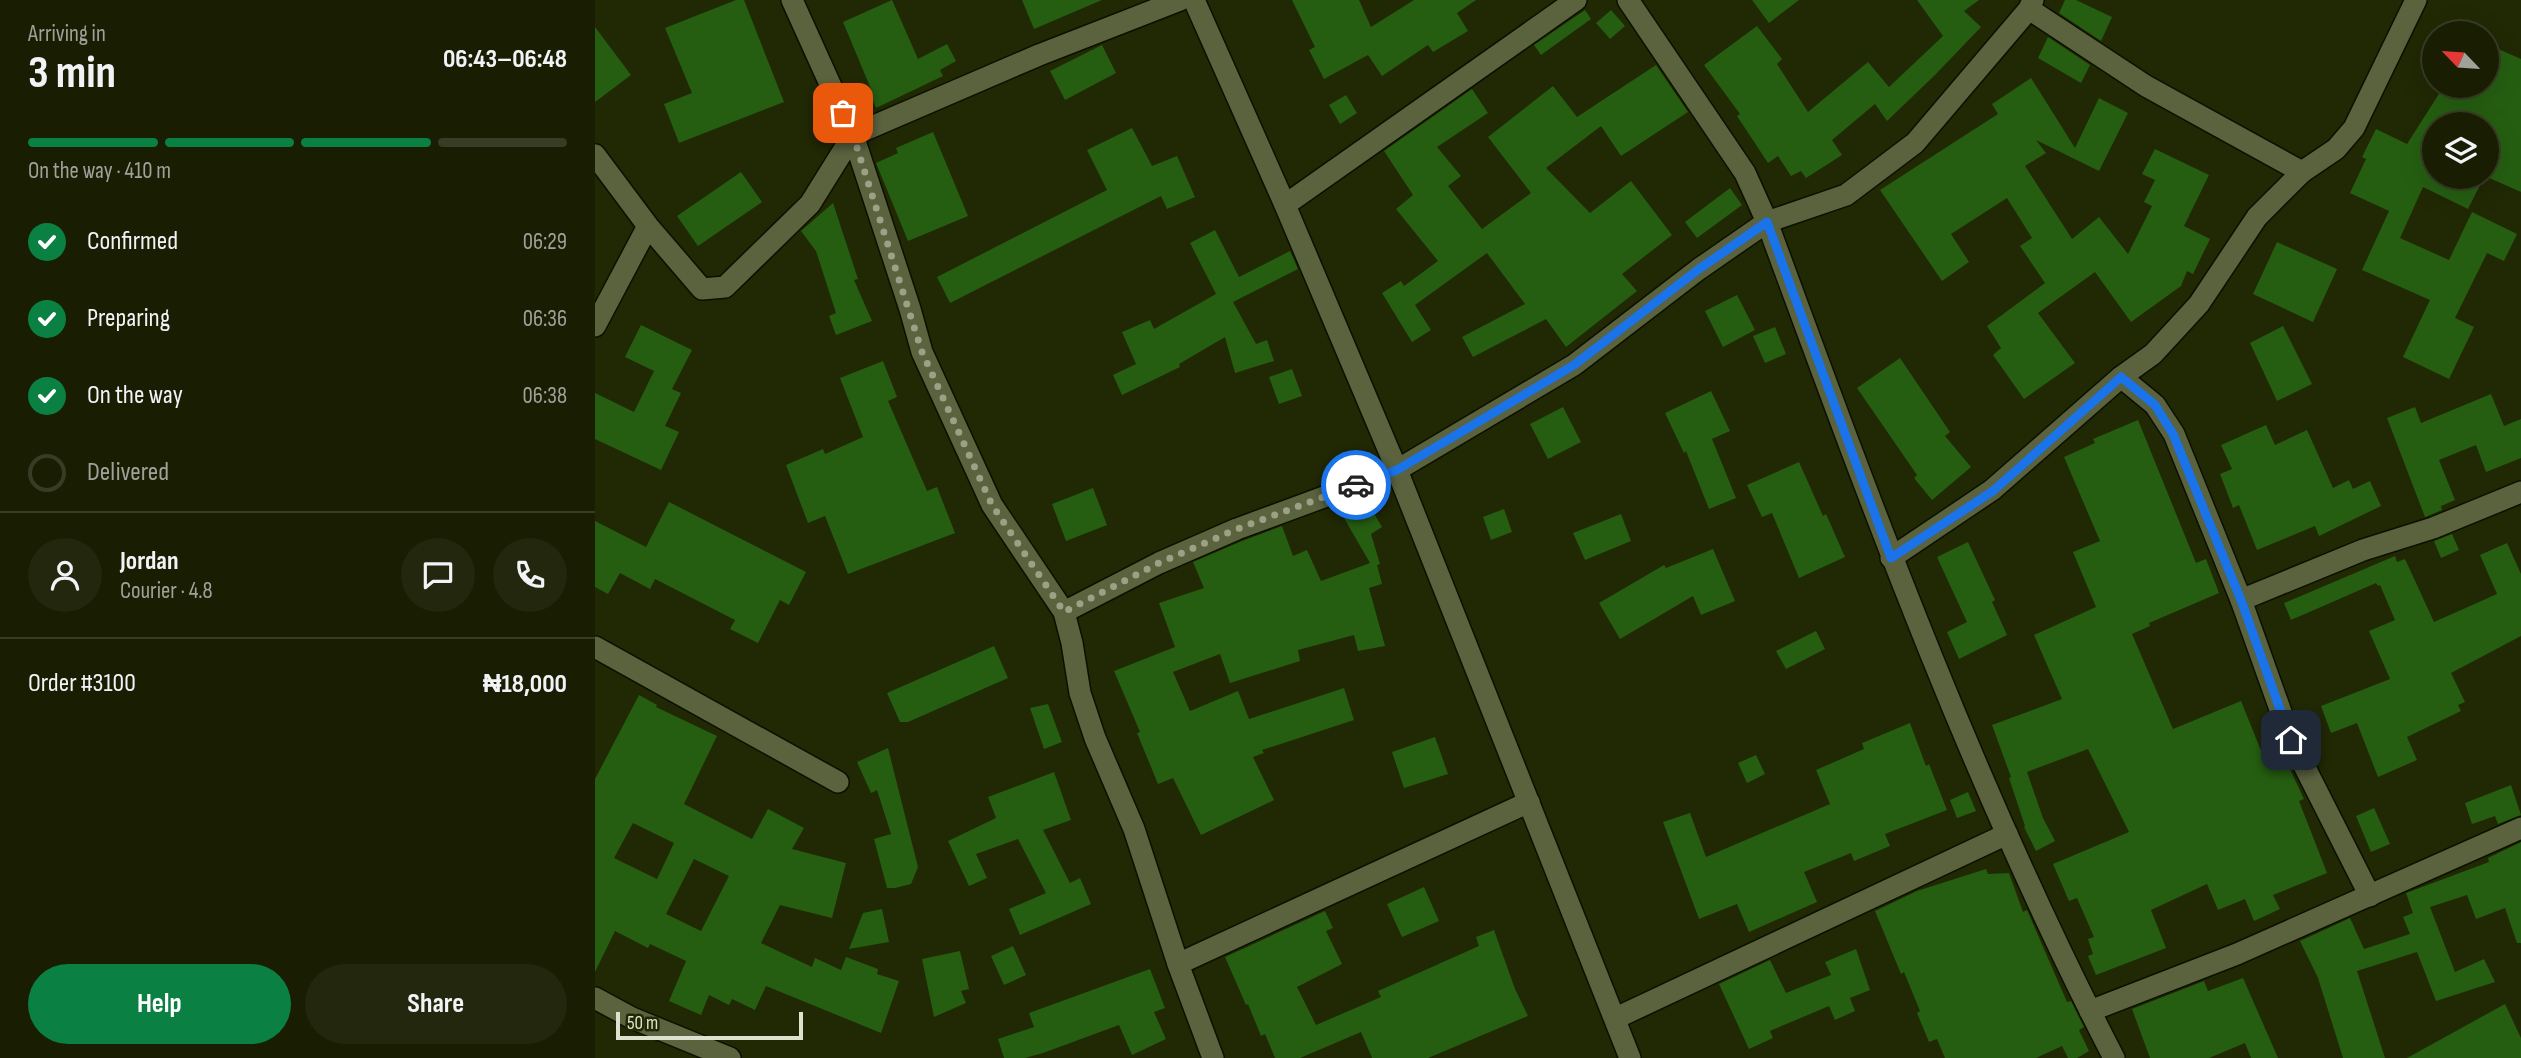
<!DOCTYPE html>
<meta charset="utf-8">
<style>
:root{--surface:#191e03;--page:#22270d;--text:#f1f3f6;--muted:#9fa29a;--line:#373c25;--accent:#0b8043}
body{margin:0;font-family:"Sofia Sans Condensed",sans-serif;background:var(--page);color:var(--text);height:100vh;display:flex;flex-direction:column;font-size:26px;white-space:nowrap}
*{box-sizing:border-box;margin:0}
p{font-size:23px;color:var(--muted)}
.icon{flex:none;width:38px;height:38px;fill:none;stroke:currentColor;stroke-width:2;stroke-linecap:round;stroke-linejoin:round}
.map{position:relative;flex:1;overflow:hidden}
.panel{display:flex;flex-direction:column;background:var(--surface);width:595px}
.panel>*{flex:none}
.needle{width:46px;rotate:295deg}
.buttons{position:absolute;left:1827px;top:21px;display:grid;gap:14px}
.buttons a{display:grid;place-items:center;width:77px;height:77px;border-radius:50%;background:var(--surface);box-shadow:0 7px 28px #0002,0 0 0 2px var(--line);font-size:35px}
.scale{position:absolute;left:21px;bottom:18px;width:187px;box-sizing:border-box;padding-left:7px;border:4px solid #dce2cd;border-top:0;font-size:19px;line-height:24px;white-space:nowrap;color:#dce2cd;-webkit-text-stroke:5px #212804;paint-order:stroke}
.pin{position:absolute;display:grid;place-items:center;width:60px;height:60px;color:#fff;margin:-30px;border-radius:14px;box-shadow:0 4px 10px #0006}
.courier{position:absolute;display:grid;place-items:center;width:70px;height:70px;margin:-35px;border:5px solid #1a73e8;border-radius:50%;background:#fff;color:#222;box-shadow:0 2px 9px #0007}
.head em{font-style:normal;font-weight:700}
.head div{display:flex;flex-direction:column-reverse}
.head{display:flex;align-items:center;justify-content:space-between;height:119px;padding:0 28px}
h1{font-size:46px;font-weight:700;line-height:52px}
.bar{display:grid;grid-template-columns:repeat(4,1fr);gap:10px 7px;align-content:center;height:84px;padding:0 28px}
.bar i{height:9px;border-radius:5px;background:var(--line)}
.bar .on{background:var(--accent)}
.bar p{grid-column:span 4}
.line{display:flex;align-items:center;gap:18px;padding:0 28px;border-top:2px solid var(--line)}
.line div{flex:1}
.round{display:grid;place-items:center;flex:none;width:74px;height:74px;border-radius:37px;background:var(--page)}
ol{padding:0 28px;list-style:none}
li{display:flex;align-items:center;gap:21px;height:77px}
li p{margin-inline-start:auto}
li .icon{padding:7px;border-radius:50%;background:var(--accent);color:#fff;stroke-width:4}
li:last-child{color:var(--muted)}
li i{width:38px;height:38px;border:4px solid var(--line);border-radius:50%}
.action{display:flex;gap:14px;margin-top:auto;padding:14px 28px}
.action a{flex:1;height:80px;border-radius:42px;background:var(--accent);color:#fff;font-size:28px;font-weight:700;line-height:80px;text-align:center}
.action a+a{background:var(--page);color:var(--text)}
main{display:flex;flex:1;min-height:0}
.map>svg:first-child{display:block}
</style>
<main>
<section class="panel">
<div class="head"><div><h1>3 min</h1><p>Arriving in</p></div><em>06:43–06:48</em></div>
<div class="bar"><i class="on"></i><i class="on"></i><i class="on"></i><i></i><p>On the way · 410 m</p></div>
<ol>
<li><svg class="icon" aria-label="check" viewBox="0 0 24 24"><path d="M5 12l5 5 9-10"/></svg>Confirmed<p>06:29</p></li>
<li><svg class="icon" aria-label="check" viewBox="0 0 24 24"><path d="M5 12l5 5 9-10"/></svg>Preparing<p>06:36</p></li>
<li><svg class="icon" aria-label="check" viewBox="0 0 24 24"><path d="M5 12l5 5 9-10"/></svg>On the way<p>06:38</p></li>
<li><i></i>Delivered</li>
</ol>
<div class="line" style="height:126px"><a class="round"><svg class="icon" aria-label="person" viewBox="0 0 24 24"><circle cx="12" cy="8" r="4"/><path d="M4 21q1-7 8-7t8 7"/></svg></a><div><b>Jordan</b><p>Courier · 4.8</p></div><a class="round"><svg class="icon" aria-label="chat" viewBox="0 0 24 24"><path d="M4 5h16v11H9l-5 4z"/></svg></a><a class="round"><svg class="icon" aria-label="phone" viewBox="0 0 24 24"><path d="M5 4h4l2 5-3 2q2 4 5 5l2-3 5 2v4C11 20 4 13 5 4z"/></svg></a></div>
<div class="line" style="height:91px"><div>Order #3100</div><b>₦18,000</b></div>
<div class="action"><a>Help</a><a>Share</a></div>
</section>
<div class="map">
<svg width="1926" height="1058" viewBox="0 0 1926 1058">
<rect width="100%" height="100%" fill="#212804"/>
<g fill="#255e11" fill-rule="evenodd">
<path d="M141 0H149L189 102 84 143 69 104 97 93 70 28Z"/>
<path d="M297 0 323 59 352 44 361 61 345 70 348 76 281 108 273 90 276 89 248 22Z"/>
<path d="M427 0H507L439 29Z"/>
<path d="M697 0H764L776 27 819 0H881L862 13 873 31 838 52 833 45 787 76 773 55 729 79 714 50 720 47Z"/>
<path d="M1157 0H1204L1174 23Z"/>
<path d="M1322 0H1384L1369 11 1386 27 1340 75 1292 121 1280 104 1237 140 1247 155 1211 178 1206 171 1196 176 1183 156 1173 163 1142 116 1145 114 1109 65 1162 26 1187 59 1182 64 1213 112 1273 62 1294 87 1348 36Z"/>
<path d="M1470 0H1481L1517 17 1506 41 1464 13Z"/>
<path d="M990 10 996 19 946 55 939 45Z"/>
<path d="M1016 10 1030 26 1015 39 1001 23Z"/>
<path d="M0 27 36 75 0 102Z"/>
<path d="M1453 37 1495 65 1486 83 1443 58Z"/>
<path d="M1892 44 1926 59V192L1892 177V124H1839V177H1889L1873 209 1828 187 1805 238 1854 260 1877 212 1922 234 1909 261 1892 253 1860 318 1879 327 1854 379 1808 357 1835 300 1767 270 1794 211 1755 193 1771 159 1767 157 1781 129 1812 144 1849 86H1892Z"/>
<path d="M507 45 521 73 470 100 455 71Z"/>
<path d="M1061 65 1093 112 1026 156 1006 126 951 168 995 213 1036 181 1077 235 1027 274 1042 291 971 347 951 319 878 357 867 337 930 304 892 253 820 305 836 330 817 342 787 293 806 281 809 286 843 261 801 209 818 195 789 151 877 89 893 113 842 147 866 176 853 186 887 229 936 193 893 137 958 86 982 117Z"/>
<path d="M1436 78 1480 148 1504 98 1533 113 1504 171 1441 140 1451 153 1430 166 1477 239 1504 217 1533 254 1557 206 1549 202 1560 180 1547 174 1560 149 1614 175 1589 226 1615 239 1598 274 1592 271 1586 286 1536 322 1500 272 1443 313 1480 363 1429 399 1398 355 1406 348 1392 326 1450 283 1425 246 1437 238 1412 198 1356 234 1374 262 1347 281 1285 190 1403 114 1397 104Z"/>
<path d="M751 95 762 113 745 124 734 105Z"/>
<path d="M537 128 557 166 582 156 600 197 572 209 566 196 355 303 342 277 512 190 492 150Z"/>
<path d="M338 132 373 216 313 241 281 163 303 153 301 148Z"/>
<path d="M146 172 167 202 103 246 82 216Z"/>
<path d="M1135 188 1147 205 1102 238 1090 222Z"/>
<path d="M238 203 263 279 259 280 277 321 241 335 234 316 241 313 221 251 206 231Z"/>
<path d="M620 230 644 277 695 251 703 269 638 302 661 344 672 340 679 361 640 373 630 337 584 364 585 367 527 395 518 375 541 364 527 332 555 320 559 329 621 294 595 243Z"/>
<path d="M1682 242 1742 269 1718 322 1658 294Z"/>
<path d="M1142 295 1160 330 1128 347 1110 311Z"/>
<path d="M46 325 97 350 77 389 86 393 70 426 84 432 66 470 0 439V393L39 412 59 371 30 357Z"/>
<path d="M1688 326 1717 384 1682 401 1655 343Z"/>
<path d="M1180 327 1191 354 1170 363 1158 336Z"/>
<path d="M1305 358 1355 432 1350 436 1376 467 1337 500 1319 478 1322 475 1262 388Z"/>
<path d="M288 361 302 397 293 401 332 491 342 487 360 533 253 574 230 516 213 523 191 465 228 449 230 454 268 437 245 378Z"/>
<path d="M697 369 707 396 684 404 674 377Z"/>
<path d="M1116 391 1135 431 1117 439 1141 498 1114 509 1091 451 1089 453 1070 413Z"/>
<path d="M1896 394 1909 426 1926 419V458L1891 472 1881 445 1844 460 1860 500 1846 506 1847 510 1830 517 1792 418 1820 407 1826 423Z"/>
<path d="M968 407 986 442 953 459 935 424Z"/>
<path d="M1543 420 1601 563 1611 559 1624 593 1554 623 1555 626 1537 634 1578 729 1646 701 1667 753 1684 746 1709 799 1704 801 1732 873 1678 895 1685 909 1659 921 1650 899 1623 910 1612 884 1556 910 1571 948 1501 975 1493 956 1498 954 1493 939 1499 937 1482 898 1474 901 1458 864 1534 832 1493 749 1432 772 1448 818 1460 841 1441 851 1429 827 1430 826 1414 778 1416 777 1397 725 1467 699 1439 635 1501 607 1478 552 1505 541 1469 457 1500 443 1498 439Z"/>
<path d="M1671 425 1680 445 1712 430 1738 488 1754 480 1758 489 1775 481 1786 506 1724 536 1720 526 1662 550 1644 505 1638 508 1625 474 1637 469 1626 445Z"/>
<path d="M1204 462 1228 516 1231 514 1250 557 1204 578 1177 513 1167 517 1152 485Z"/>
<path d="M498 488 512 525 471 541 457 504Z"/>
<path d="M764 498 769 514 777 510 787 527 776 534 785 564 782 565 787 584 774 588 790 646 763 651 759 635 703 650 705 661 635 683 625 654 578 672 595 711 643 691 654 719 749 688 759 720 667 750 669 753 658 757 679 800 606 835 578 778 563 784 542 733 545 732 519 671 580 647 564 603 609 588 598 562 647 541 687 526 698 556 712 550 726 581 775 563 742 506Z"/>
<path d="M74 502 211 572 194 605 185 600 163 643 135 629 140 620 60 579 55 589 25 573 13 594 0 587V521L51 547Z"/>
<path d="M909 509 917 532 896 540 888 517Z"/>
<path d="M1026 514 1036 541 990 560 978 533Z"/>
<path d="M1857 534 1864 550 1846 558 1839 541Z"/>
<path d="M1373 542 1400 600 1397 602 1412 635 1364 659 1352 632 1372 622 1342 557Z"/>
<path d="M1912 543 1926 574V636L1856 673 1870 702 1863 705 1866 711 1812 737 1822 760 1783 777 1762 723 1736 733 1726 706 1795 679 1774 631 1800 620 1785 585 1783 586 1781 583 1696 620 1689 603 1800 556 1802 562 1810 559 1839 622 1902 594 1885 555Z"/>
<path d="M1118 549 1140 601 1106 615 1098 596 1025 639 1004 603 1069 565 1071 568Z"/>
<path d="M1221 631 1230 649 1191 669 1181 651Z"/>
<path d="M399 646 413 678 313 722H305L292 693Z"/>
<path d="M44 695 62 705 61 707 122 736 89 804 157 839 173 809 209 828 197 849 251 863 237 918 185 905 166 943 217 967 220 958 246 970 251 957 283 969 282 974 304 981 286 1033 171 986 160 1010 137 999 134 1005 114 995 106 1015 74 1001 91 961 55 944 53 948 20 931 0 972V779ZM38 823 79 843 62 879 19 858ZM99 859 134 876 106 931 71 914Z"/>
<path d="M453 704 467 742 449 749 435 708Z"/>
<path d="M1315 723 1331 766 1334 764 1352 810 1290 834 1295 846 1259 861 1256 853 1209 872 1222 902 1154 932 1142 904 1104 919 1068 822 1095 813 1111 857 1235 804 1221 770 1269 749 1267 743Z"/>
<path d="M840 737 853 774 809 788 797 752Z"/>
<path d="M293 748 323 867 316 884 300 888H292L279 839 296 834 282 790 276 793 262 762Z"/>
<path d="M1161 755 1170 774 1152 783 1143 763Z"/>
<path d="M459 772 476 820 448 830 475 883 485 878 496 904 425 935 414 909 451 893 423 839 381 854 392 878 374 886 353 841 401 818 393 797Z"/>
<path d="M1916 785 1926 815 1903 824 1900 816 1877 824 1870 803Z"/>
<path d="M1373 792 1381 811 1362 818 1355 800Z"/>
<path d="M1779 808 1795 844 1776 852 1761 816Z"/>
<path d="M1926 842V943H1922L1910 908 1881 919 1872 895 1835 907 1860 972 1889 959 1900 982 1841 1001 1822 952 1762 971 1790 1058H1748L1723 978 1705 941 1755 918 1769 949 1815 934 1808 917 1818 913 1811 893 1894 862 1893 858Z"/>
<path d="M1391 869 1393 874 1414 873 1428 912 1432 910 1472 1002 1476 1001 1489 1027 1484 1030 1494 1051 1482 1058H1473L1467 1046 1441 1058H1350L1342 1039 1334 1042 1322 1013 1325 1011 1309 972 1306 974 1280 911 1322 891Z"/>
<path d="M829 887 844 921 807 937 792 904Z"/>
<path d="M287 909 294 942 254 949 268 913Z"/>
<path d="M730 911 738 928 731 931 747 964 702 987 721 1025 786 997 783 991 884 946 881 937 899 930 920 989 933 1016 833 1058H777L766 1032 705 1058H680L670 1034 666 1036 653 1004 651 1005 630 957Z"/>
<path d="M418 946 431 975 409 985 396 956Z"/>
<path d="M1261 949 1275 990 1255 998 1260 1011 1240 1020 1234 1006 1175 1031 1178 1038 1154 1049 1124 984 1175 960 1191 993 1236 975 1230 962Z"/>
<path d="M365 951 374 989 366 991 371 1003 339 1017 327 959Z"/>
<path d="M555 969 570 1008 559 1012 571 1039 537 1055 524 1025 448 1053 430 1058H409L403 1039 439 1027 434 1013Z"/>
<path d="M1648 978 1683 1058H1656L1650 1043 1614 1058H1555L1537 1009 1609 981 1613 991Z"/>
<path d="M1910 1004 1926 1038V1058H1812Z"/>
</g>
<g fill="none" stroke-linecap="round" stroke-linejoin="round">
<defs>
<g id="minor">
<path d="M197 0 258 135 315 309 327 352 397 505 469 612 477 643 485 693 500 738 539 829 583 964 618 1058"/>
<path d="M599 0 690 205 802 470 1035 1058"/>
<path d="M1033 0 1150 173 1172 222C1276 505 1380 790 1519 1058"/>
<path d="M0 155 53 226 107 289 130 287 215 204 258 135 444 55 585 0"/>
<path d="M1707 172 1741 149 1759 128 1821 0"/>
<path d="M690 205 981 0"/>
<path d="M0 326 53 226"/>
<path d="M1526 377 1560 405 1579 434 1646 600 1768 550 1838 528 1926 492"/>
<path d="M1296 558 1397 490 1526 377 1558 354 1604 304 1662 217 1707 172 1551 86 1434 9"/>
<path d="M1646 600 1696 740 1775 896"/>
<path d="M469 612 564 563 642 529 802 470 979 365 1104 269 1172 222 1251 195 1320 143 1434 9 1438 0"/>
<path d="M0 647 243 782"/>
<path d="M583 964 934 802"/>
<path d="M0 998 37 1018 135 1058"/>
<path d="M1495 1011 1642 954 1926 828"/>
<path d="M1021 1018 1412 834"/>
</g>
</defs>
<use href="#minor" stroke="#0c1000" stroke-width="24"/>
<use href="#minor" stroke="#5a623e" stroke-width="21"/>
</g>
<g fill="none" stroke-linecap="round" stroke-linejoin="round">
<path stroke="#9ba187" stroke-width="7" stroke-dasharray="0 12.6" d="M248 113 258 135 327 352 397 505 469 612 564 563 642 529 761 485"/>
<path stroke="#1a73e8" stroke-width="9" d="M761 485 802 470 979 365 1104 269 1172 222 1296 558 1398 491 1526 377 1560 405 1578 434 1646 600 1696 740"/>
</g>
</svg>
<div class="buttons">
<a><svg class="needle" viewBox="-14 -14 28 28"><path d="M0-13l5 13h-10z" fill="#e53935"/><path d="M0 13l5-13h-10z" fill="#9fa29a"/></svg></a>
<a><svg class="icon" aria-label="layers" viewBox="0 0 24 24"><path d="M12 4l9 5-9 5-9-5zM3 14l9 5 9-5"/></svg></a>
</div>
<div class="scale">50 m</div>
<div class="pin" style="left:248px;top:113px;background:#ea580c"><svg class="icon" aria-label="bag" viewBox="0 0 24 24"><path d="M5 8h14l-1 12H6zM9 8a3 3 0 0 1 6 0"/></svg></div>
<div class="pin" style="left:1696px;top:740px;background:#1f2937"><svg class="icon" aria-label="home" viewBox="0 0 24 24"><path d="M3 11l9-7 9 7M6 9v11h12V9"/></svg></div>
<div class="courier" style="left:761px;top:485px"><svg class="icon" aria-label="car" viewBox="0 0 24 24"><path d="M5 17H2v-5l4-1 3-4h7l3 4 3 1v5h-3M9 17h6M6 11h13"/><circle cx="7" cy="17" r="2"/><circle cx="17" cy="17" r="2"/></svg></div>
</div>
</main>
